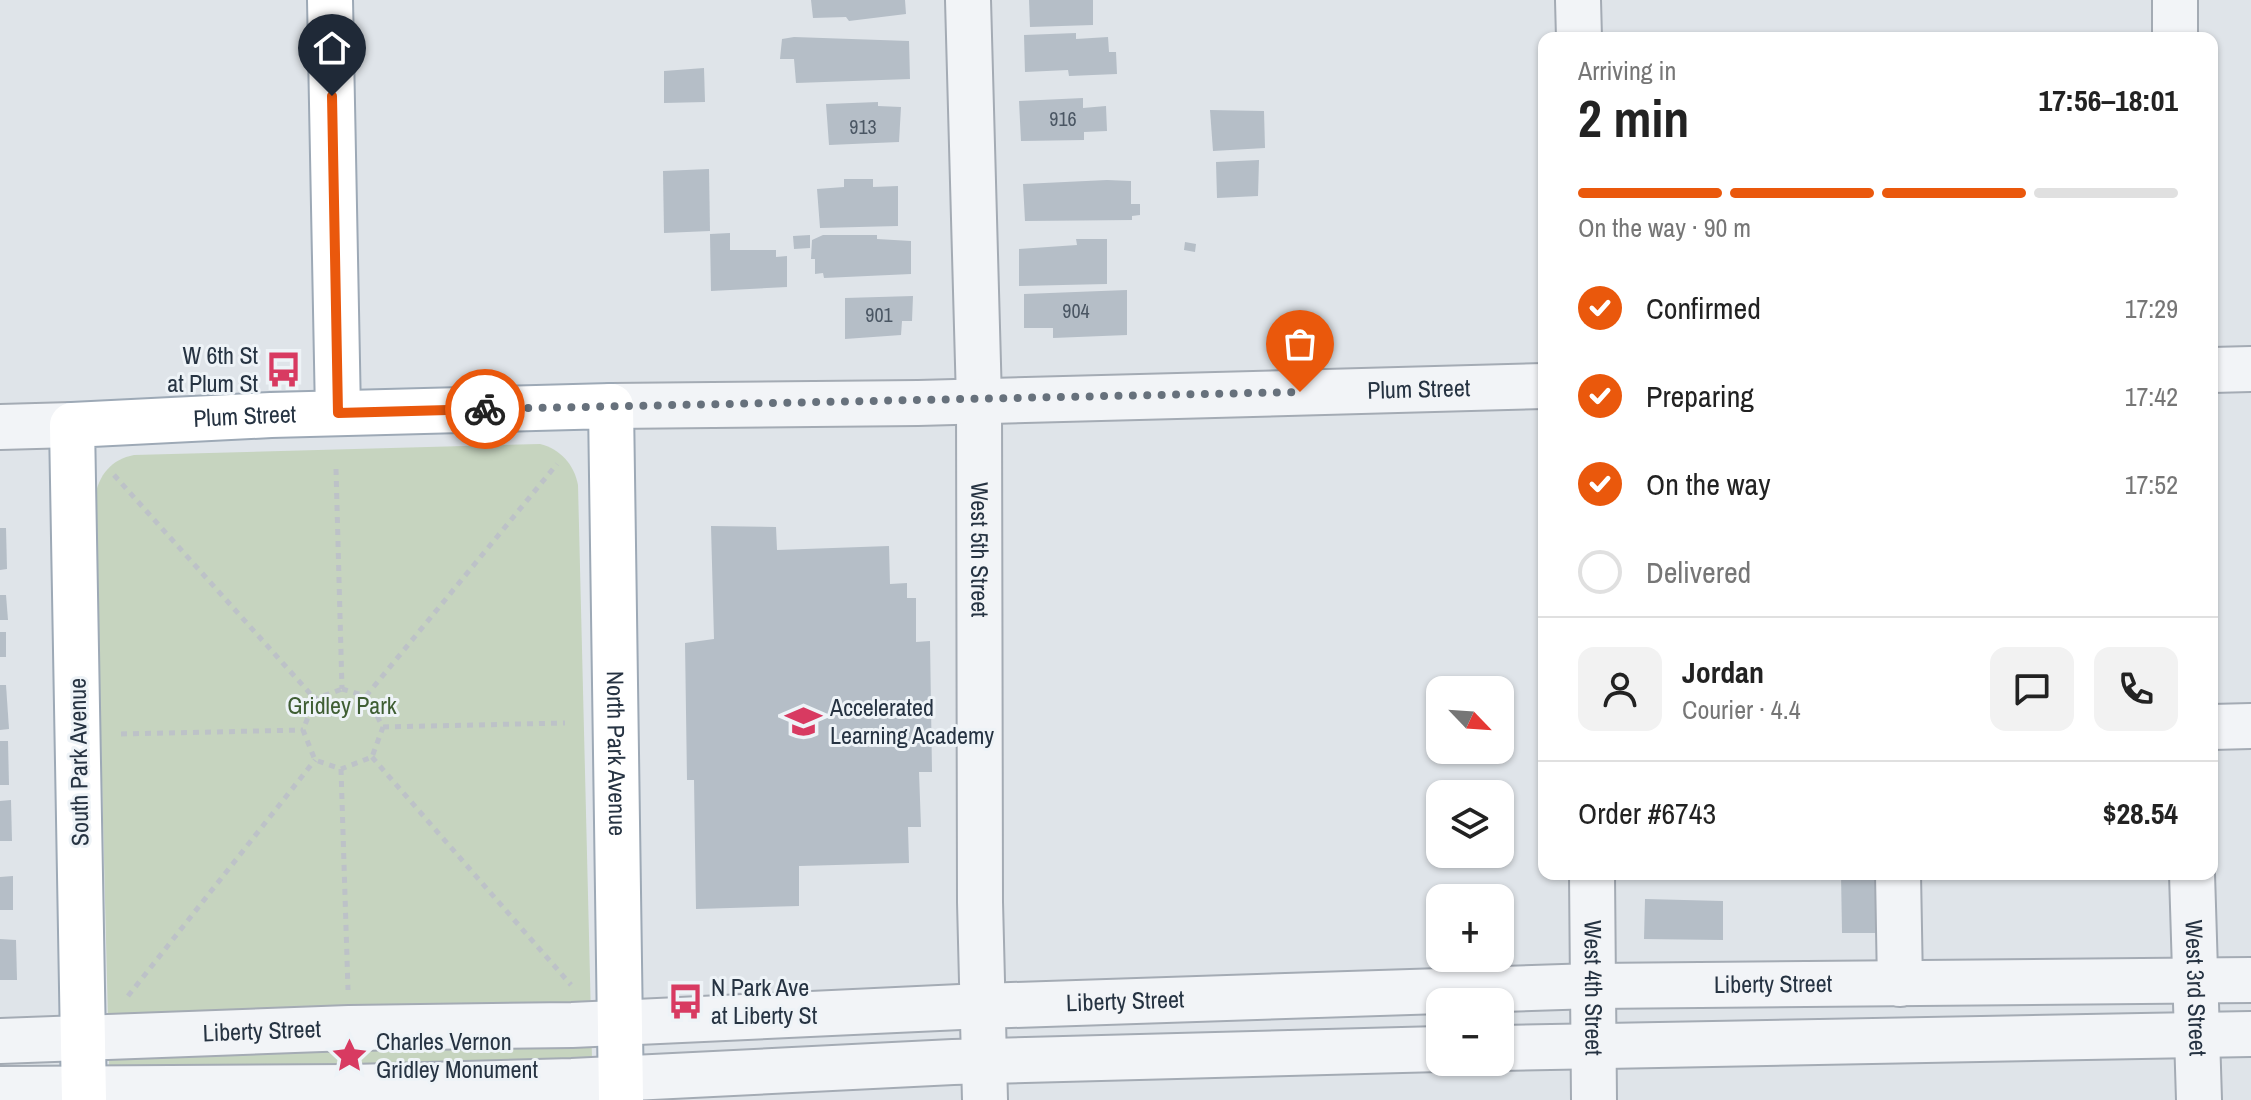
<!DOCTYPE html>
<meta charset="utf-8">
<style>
:root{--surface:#fff;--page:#f2f2f2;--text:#222;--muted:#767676;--line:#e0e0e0;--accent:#ea580c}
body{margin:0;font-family:"Archivo Narrow",sans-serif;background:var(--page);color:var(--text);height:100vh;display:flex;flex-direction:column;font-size:30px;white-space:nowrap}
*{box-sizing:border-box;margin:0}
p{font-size:26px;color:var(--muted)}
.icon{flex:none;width:44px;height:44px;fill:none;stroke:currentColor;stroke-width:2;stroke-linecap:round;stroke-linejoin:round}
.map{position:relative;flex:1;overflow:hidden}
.side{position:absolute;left:1538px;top:32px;width:680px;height:848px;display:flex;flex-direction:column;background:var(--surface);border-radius:16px;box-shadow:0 2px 6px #0004}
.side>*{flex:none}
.needle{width:52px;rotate:115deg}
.tools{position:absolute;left:1426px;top:676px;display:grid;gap:16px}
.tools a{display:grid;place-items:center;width:88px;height:88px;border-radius:16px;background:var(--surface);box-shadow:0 2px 6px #0004;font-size:40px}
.pin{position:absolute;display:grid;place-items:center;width:68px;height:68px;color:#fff;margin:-82px -34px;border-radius:50% 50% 50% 0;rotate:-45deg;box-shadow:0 0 8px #0007}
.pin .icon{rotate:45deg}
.courier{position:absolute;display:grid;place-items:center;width:80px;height:80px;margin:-40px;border:6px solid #ea580c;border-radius:50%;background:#fff;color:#222;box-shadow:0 2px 10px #0007}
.summary em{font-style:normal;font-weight:700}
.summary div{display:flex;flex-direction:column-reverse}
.summary{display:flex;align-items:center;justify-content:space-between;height:136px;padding:0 40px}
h1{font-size:52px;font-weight:700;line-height:60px}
.bar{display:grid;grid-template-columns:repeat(4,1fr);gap:12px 8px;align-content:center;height:96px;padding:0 40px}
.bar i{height:10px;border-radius:6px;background:var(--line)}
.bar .current{background:var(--accent)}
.bar p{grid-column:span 4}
.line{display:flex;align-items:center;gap:20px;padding:0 40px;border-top:2px solid var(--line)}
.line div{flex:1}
.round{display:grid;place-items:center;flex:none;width:84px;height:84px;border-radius:16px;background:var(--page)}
ol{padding:0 40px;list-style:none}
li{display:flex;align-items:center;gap:24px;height:88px}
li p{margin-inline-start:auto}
li .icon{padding:8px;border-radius:50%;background:var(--accent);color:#fff;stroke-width:4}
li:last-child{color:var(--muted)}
li i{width:44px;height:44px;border:4px solid var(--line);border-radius:50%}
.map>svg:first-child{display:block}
</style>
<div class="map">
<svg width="2251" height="1100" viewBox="0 0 2251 1100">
<rect width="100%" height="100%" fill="#dfe4e9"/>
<path fill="#c6d4bf" d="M540 444C560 449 574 464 578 485L593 1100H110L95 498C98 475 112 459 134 455Z"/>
<g fill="#b5bec7">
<path d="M811 0H905L906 14 849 21 846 17 813 18Z"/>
<path d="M1029 0H1093V25L1030 27Z"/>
<path d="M1076 33V39L1108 37 1109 52H1116L1117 74 1069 76 1068 70 1025 72 1024 35Z"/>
<path d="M794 37 909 41 910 79 796 83 794 59H780L782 39Z"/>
<path d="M704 68 705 102 664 103V71Z"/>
<path d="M1083 98V108L1106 106 1107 131 1084 132V140L1021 141 1019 101Z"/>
<path d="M878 102V106L901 107 899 142 829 145 826 104Z"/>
<path d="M1210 110 1264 111 1265 148 1213 151Z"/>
<path d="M1259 160 1258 196 1217 198 1216 162Z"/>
<path d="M709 169 710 231 664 233 663 171Z"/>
<path d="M844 179H873V187L898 186V226L820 228 817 189 844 187Z"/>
<path d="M1107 180 1131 181V204H1140V215L1132 216V220L1025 221 1023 184Z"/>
<path d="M730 233V250H776V257L787 256V287L711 291 710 234Z"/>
<path d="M810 235V248L794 249 793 236Z"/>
<path d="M823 235H877V239L911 241V274L824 278 823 273 815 274V259H811L812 240Z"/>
<path d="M1076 239H1107V284L1019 286V249L1077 245Z"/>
<path d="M1185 242 1196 244 1195 252 1184 250Z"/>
<path d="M1127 290V335L1053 338V328H1024V294Z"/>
<path d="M913 296 912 321H902L901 335 845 339V298Z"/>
<path d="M711 526 776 527 777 550 889 546 890 584 907 583V598H916V642L930 641 932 772H919L921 827H908L909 863 799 866V906L696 909 694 780H687L685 643 714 639Z"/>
<path d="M0 528H6L7 569 0 570Z"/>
<path d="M0 595H6L8 620H0Z"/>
<rect x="0" y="632" width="6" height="25"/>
<path d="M0 685H6L9 729 0 730Z"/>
<path d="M0 741H8L9 785H0Z"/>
<path d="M11 800 12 841H0V801Z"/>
<path d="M1841 874H1880V933H1842Z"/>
<path d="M13 876V910H0V877Z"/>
<path d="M1645 899 1723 901V940L1644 939Z"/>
<path d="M0 939 16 940 17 980H0Z"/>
</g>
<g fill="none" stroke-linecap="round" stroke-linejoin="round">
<defs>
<g id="minor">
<path id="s1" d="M968 0 979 400 980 902 985 1100"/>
<path d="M1578 0 1579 38"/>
<path d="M2175 0V38"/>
<path d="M2212 370 2251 369"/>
<path id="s2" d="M611 406 918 403 1544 386"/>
<path d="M0 427 72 425"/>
<path d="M2212 727 2251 726"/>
<path id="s3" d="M1592 874 1594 1100"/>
<path d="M1898 874 1900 984"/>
<path id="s4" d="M2192 874 2199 1100"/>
<path id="s5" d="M0 1041 349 1028 572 1025 982 1006 1593 986 2251 980"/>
<path d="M1500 1048 2251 1034"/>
<path d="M0 1089 352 1087 572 1081 953 1062 1440 1049"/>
</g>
<g id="major">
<path d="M330 0 338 413"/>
<path id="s6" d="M84 1100 72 425 271 415 611 406 621 1100"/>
</g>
</defs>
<use href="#minor" stroke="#a4abb4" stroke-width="48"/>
<use href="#major" stroke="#9da9b6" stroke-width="48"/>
<g stroke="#bdc2c8" stroke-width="5" stroke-dasharray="6 6" stroke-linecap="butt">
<path d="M336 469 342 689"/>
<path d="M114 475 315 699"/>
<path d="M342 689 366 696 383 727 372 757 341 769 315 760 303 730 315 699Z"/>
<path d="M366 696 557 464"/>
<path d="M383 727 565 723"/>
<path d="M121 734 303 730"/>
<path d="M372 757 571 985"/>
<path d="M341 769 348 990"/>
<path d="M128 996 315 760"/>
</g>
<use href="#minor" stroke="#f2f4f7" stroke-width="44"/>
<use href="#major" stroke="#fff" stroke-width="44"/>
</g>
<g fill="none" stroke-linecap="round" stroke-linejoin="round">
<path stroke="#67717c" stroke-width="8" stroke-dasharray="0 14.4" d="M485 409 1300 392"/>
<path stroke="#ea580c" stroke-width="10" d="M332 96 338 413 485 409"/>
</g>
<defs>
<symbol id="bus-bare" viewBox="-9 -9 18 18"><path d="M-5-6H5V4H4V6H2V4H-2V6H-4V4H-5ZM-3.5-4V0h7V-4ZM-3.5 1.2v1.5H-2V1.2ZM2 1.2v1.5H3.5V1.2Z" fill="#d83a61" stroke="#eef3f7" stroke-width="2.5" paint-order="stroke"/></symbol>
<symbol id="school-bare" viewBox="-9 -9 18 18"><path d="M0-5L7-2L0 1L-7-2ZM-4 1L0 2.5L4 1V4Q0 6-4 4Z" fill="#d83a61" stroke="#eef3f7" stroke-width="2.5" paint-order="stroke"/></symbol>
<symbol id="sight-bare" viewBox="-9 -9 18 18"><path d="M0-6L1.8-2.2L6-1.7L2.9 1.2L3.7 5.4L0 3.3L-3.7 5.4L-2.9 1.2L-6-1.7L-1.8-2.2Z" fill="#d83a61" stroke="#eef3f7" stroke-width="2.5" paint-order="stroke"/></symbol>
</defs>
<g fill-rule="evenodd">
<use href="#bus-bare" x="258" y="344" width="51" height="51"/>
<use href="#school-bare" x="778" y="696" width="51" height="51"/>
<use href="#bus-bare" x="660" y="976" width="51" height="51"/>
<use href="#sight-bare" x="324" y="1030" width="51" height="51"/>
</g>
<g text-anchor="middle" stroke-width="6" stroke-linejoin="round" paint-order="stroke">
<g font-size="20" fill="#4a5663">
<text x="1063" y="126">916</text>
<text x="863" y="134">913</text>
<text x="1076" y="318">904</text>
<text x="879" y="322">901</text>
</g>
<g font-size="24" fill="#263342" stroke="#eef3f7" text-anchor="start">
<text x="258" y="364" text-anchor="end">W 6th St<tspan x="258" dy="28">at Plum St</tspan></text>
<text x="830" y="716">Accelerated<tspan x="830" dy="28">Learning Academy</tspan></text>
<text x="711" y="996">N Park Ave<tspan x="711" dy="28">at Liberty St</tspan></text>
<text x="376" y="1050">Charles Vernon<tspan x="376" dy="28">Gridley Monument</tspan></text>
</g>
<g font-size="24" fill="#263342" stroke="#eef3f7">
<text dy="8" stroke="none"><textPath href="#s2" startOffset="808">Plum Street</textPath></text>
<text dy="8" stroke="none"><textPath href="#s6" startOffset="848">Plum Street</textPath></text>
<text dy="8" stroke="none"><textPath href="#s1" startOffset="550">West 5th Street</textPath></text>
<text dy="8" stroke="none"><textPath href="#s6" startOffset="1562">North Park Avenue</textPath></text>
<text transform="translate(79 762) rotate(-91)" y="8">South Park Avenue</text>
<text dy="8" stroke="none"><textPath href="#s5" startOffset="1774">Liberty Street</textPath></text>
<text dy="8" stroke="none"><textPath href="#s3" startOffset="114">West 4th Street</textPath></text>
<text dy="8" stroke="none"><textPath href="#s4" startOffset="114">West 3rd Street</textPath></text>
<text dy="8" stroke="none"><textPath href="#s5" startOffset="1126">Liberty Street</textPath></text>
<text dy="8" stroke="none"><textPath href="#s5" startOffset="262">Liberty Street</textPath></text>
</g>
<g font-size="24" fill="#3f5e33" stroke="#eef3f7">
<text x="342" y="714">Gridley Park</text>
</g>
</g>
</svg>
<div class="tools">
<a><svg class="needle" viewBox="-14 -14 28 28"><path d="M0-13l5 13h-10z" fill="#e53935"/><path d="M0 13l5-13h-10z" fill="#767676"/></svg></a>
<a><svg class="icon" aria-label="layers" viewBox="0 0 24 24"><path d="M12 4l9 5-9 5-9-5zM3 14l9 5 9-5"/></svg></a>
<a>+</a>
<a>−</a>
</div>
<div class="pin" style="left:1300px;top:392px;background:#ea580c"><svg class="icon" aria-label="bag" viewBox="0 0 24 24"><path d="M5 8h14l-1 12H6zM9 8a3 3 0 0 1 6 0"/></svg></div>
<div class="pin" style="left:332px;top:96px;background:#1f2937"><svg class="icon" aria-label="home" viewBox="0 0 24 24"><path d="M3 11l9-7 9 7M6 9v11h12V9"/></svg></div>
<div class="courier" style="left:485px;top:409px"><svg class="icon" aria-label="bike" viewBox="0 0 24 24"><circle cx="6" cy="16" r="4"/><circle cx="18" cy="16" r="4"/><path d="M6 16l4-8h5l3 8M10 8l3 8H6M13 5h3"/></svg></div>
<section class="side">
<div class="summary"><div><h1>2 min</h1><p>Arriving in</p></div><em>17:56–18:01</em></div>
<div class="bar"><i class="current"></i><i class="current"></i><i class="current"></i><i></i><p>On the way · 90 m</p></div>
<ol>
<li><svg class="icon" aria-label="check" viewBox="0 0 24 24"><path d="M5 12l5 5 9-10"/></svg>Confirmed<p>17:29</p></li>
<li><svg class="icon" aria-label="check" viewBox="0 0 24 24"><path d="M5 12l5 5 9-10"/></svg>Preparing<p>17:42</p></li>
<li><svg class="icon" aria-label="check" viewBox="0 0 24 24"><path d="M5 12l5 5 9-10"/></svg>On the way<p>17:52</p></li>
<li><i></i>Delivered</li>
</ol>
<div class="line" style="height:144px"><a class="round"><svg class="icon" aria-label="person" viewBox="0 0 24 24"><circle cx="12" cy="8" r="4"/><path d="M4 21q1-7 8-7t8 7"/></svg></a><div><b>Jordan</b><p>Courier · 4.4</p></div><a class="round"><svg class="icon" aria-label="chat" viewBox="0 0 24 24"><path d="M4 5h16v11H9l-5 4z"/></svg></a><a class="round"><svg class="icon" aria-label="phone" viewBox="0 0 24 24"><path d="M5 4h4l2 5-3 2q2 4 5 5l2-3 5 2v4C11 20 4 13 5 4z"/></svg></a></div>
<div class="line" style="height:104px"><div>Order #6743</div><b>$28.54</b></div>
</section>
</div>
